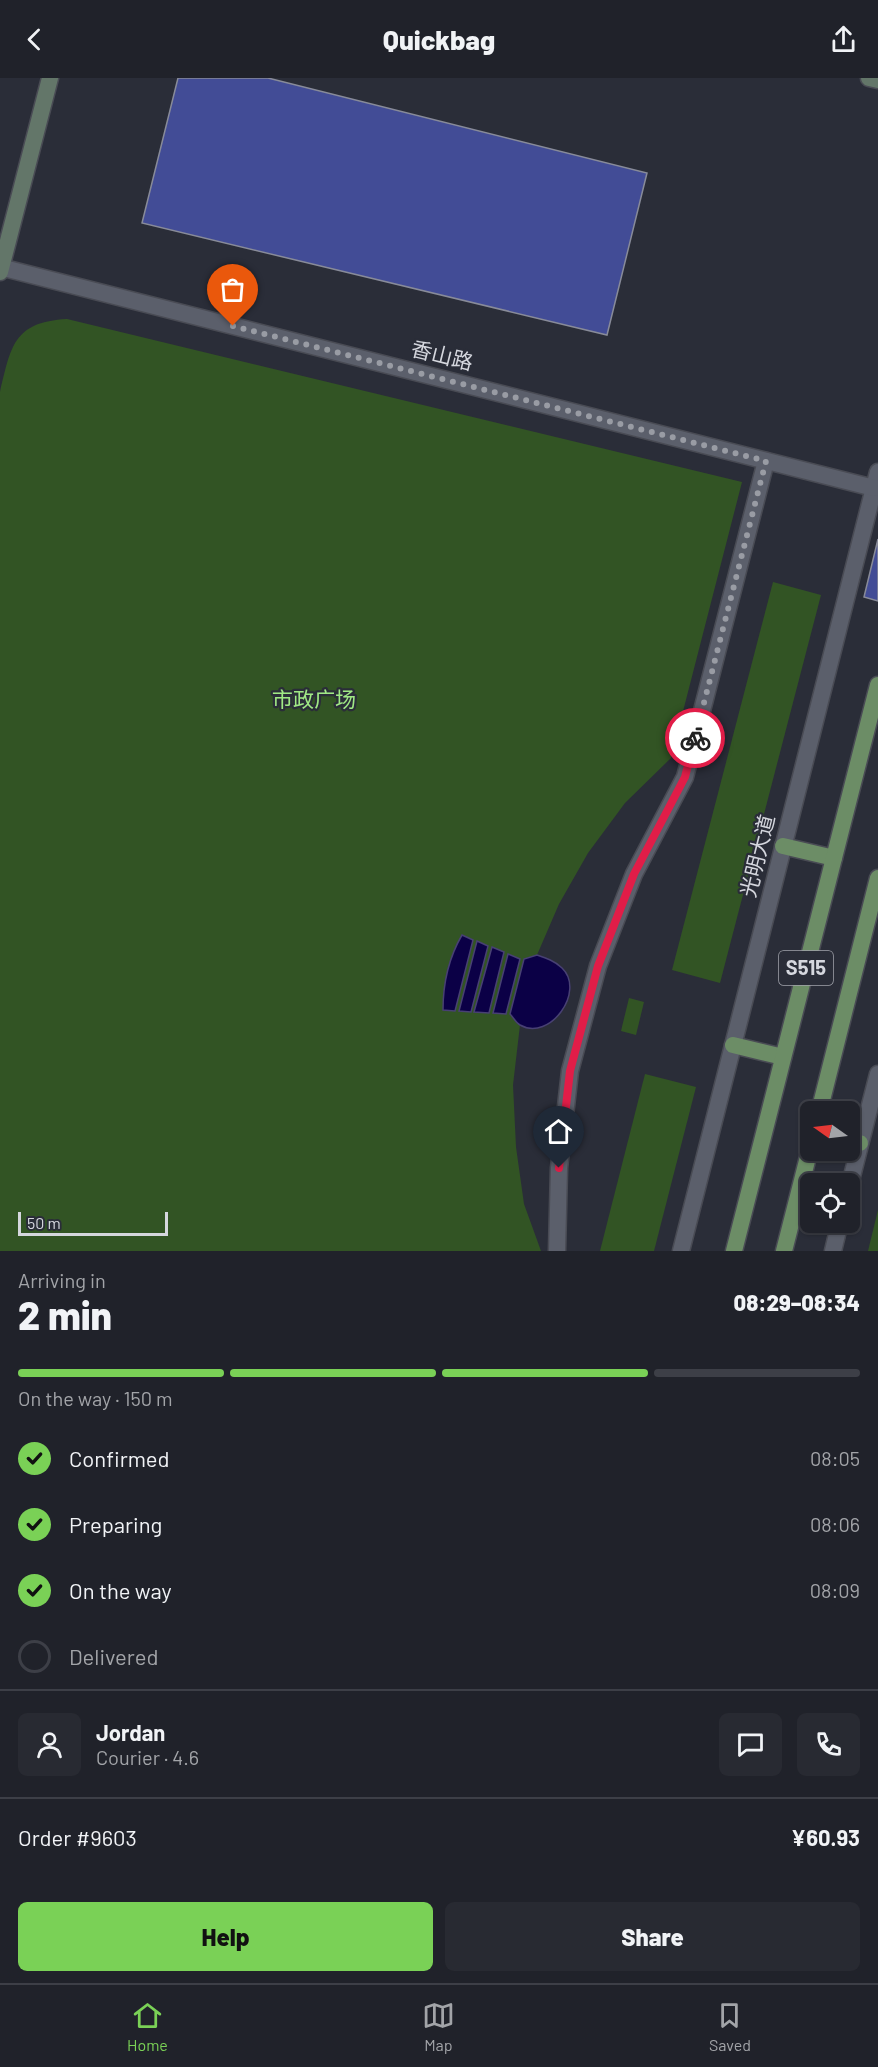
<!DOCTYPE html>
<meta charset="utf-8">
<style>
:root{--surface:#20222a;--page:#282a32;--text:#f1f3f6;--muted:#a2a4a8;--line:#3d3f47;--accent:#7ad156}
body{margin:0;font-family:Barlow,"Noto Sans SC",sans-serif;background:var(--page);color:var(--text);height:100vh;display:flex;flex-direction:column;font-size:22px;white-space:nowrap}
*{box-sizing:border-box;margin:0}
p{font-size:20px;color:var(--muted)}
.icon{flex:none;width:33px;height:33px;fill:none;stroke:currentColor;stroke-width:2;stroke-linecap:round;stroke-linejoin:round}
.map{position:relative;height:1173px;overflow:hidden}
.drawer{display:flex;flex-direction:column;background:var(--surface);flex:1}
.drawer>*{flex:none}
.needle{width:39px;rotate:284deg}
.controls{position:absolute;left:800px;top:1023px;display:grid;gap:12px}
.controls a{display:grid;place-items:center;width:60px;height:60px;border-radius:9px;background:var(--surface);box-shadow:0 2px 4px #0004,0 0 0 2px var(--line);font-size:30px}
.scale{position:absolute;left:18px;bottom:15px;width:150px;box-sizing:border-box;padding-left:6px;border:3px solid #d5d7de;border-top:0;font-size:16px;line-height:21px;white-space:nowrap;color:#d5d7de;-webkit-text-stroke:4px #2a2d38;paint-order:stroke}
.pin{position:absolute;display:grid;place-items:center;width:51px;height:51px;color:#fff;margin:-62px -26px;border-radius:50% 50% 50% 0;rotate:-45deg;box-shadow:0 0 6px #0007}
.pin .icon{rotate:45deg}
.courier{position:absolute;display:grid;place-items:center;width:60px;height:60px;margin:-30px;border:4px solid #e11d48;border-radius:50%;background:#fff;color:#222;box-shadow:0 2px 8px #0007}
.overview em{font-style:normal;font-weight:800}
.overview div{display:flex;flex-direction:column-reverse}
.overview{display:flex;align-items:center;justify-content:space-between;height:102px;padding:0 18px}
h1{font-size:39px;font-weight:800;line-height:45px}
.bar{display:grid;grid-template-columns:repeat(4,1fr);gap:9px 6px;align-content:center;height:72px;padding:0 18px}
.bar i{height:8px;border-radius:4px;background:var(--line)}
.bar .selected{background:var(--accent)}
.bar p{grid-column:span 4}
.line{display:flex;align-items:center;gap:15px;padding:0 18px;border-top:2px solid var(--line)}
.line div{flex:1}
.round{display:grid;place-items:center;flex:none;width:63px;height:63px;border-radius:9px;background:var(--page)}
ol{padding:0 18px;list-style:none}
li{display:flex;align-items:center;gap:18px;height:66px}
li p{margin-inline-start:auto}
li .icon{padding:6px;border-radius:50%;background:var(--accent);color:#111;stroke-width:4}
li:last-child{color:var(--muted)}
li i{width:33px;height:33px;border:3px solid var(--line);border-radius:50%}
.primary-button{display:flex;gap:12px;margin-top:auto;padding:12px 18px}
.primary-button a{flex:1;height:69px;border-radius:9px;background:var(--accent);color:#111;font-size:24px;font-weight:800;line-height:69px;text-align:center}
.primary-button a+a{background:var(--page);color:var(--text)}
header{display:flex;justify-content:space-between;align-items:center;height:78px;padding:0 18px;background:var(--surface);font-size:27px;font-weight:800}
.tab-bar{display:flex;justify-content:space-around;align-items:center;height:84px;border-top:2px solid var(--line);background:var(--surface);font-size:16px;color:var(--muted)}
.tab-bar a{display:grid;justify-items:center;gap:3px}
.tab-bar .selected{color:var(--accent)}
.map>svg:first-child{display:block}
</style>
<header><svg class="icon" aria-label="back" viewBox="0 0 24 24"><path d="M15 5l-7 7 7 7"/></svg>Quickbag<svg class="icon" aria-label="share" viewBox="0 0 24 24"><path d="M12 15V3M7 8l5-5 5 5M5 13v7h14v-7"/></svg></header>
<div class="map">
<svg width="878" height="1173" viewBox="0 0 878 1173">
<rect width="100%" height="100%" fill="#2a2d38"/>
<g fill="#325424">
<path d="M67 241 742 404 671 680 625 725 588 775 559 826 537 877C546 880 555 883 562 890 578 905 566 938 548 946 538 950 530 949 520 947L513 1007 516 1069 524 1126 541 1173H0V314C11 269 13 244 67 241Z"/>
<path d="M773 504 821 517 720 905 672 892Z"/>
<path d="M629 920 644 924 636 957 621 953Z"/>
<path d="M645 996 696 1009 654 1173H600Z"/>
<path d="M878 1132V1173H868Z"/>
</g>
<g fill="#0b0046" stroke="#484074" stroke-width="1.5">
<path d="M462 857 473 862 455 933 443 932C443 905 448 881 462 857Z"/>
<path d="M477 863 488 868 471 934 459 933Z"/>
<path d="M492 869 504 874 489 935 474 934Z"/>
<path d="M508 876 520 881 506 936 493 935Z"/>
<path d="M537 877C546 880 555 883 562 890 586 913 550 964 520 947 516 945 513 939 510 936L524 881Z"/>
</g>
<g fill="#424c96" stroke="#888b99" stroke-width="1.5">
<path d="M178 0H268L647 95 607 257 142 145Z"/>
<path d="M878 461V523L864 519Z"/>
</g>
<g fill="none" stroke-linecap="round" stroke-linejoin="round">
<defs>
<g id="minor">
<path d="M849 1110 878 996"/>
<path d="M557 1173 559 1090 570 993 598 888 634 796 685 699 766 383"/>
<path d="M681 1173 878 394"/>
<path d="M833 1173 840 1144"/>
</g>
<path id="tertiary" d="M0 189 874 410"/>
<g id="secondary">
<path d="M869 0 878 2"/>
<path d="M0 194 50 0"/>
</g>
<g id="primary">
<path d="M783 768 834 780"/>
<path d="M733 967 783 979"/>
<path d="M819 1034 878 800"/>
<path d="M849 1063 860 1065"/>
<path d="M734 1173 878 607"/>
<path d="M784 1173 810 1071"/>
</g>
</defs>
<use href="#minor" stroke="#494b54" stroke-width="19"/>
<use href="#tertiary" stroke="#494b54" stroke-width="19"/>
<use href="#secondary" stroke="#494b54" stroke-width="19"/>
<use href="#primary" stroke="#494b54" stroke-width="19"/>
<use href="#minor" stroke="#5b5f6b" stroke-width="16"/>
<use href="#tertiary" stroke="#5b5f6b" stroke-width="16"/>
<use href="#secondary" stroke="#637669" stroke-width="16"/>
<use href="#primary" stroke="#6c8d66" stroke-width="16"/>
</g>
<g fill="none" stroke-linecap="round" stroke-linejoin="round">
<path stroke="#999ca4" stroke-width="6" stroke-dasharray="0 10.8" d="M233 248 766 383 695 660"/>
<path stroke="#e11d48" stroke-width="8" d="M559 1090 570 993 598 888 634 796 685 699 695 660"/>
</g>
<g text-anchor="middle" stroke-width="4.5" stroke-linejoin="round" paint-order="stroke">
<rect fill="#2a2d38" stroke="#a2a4ac" stroke-width="1.5" x="779" y="873" width="54" height="34" rx="4.5"/>
<g font-size="20" font-weight="bold" fill="#d5d7de">
<text x="806" y="897">S515</text>
</g>
<g font-size="21" fill="#d5d7de" stroke="#2a2d38">
<text transform="translate(442 278) rotate(14)" y="7">香山路</text>
<text transform="translate(758 778) rotate(-76)" y="7">光明大道</text>
</g>
<g font-size="21" fill="#a0e985" stroke="#2a2d38">
<text x="314" y="629">市政广场</text>
</g>
</g>
</svg>
<div class="controls">
<a><svg class="needle" viewBox="-14 -14 28 28"><path d="M0-13l5 13h-10z" fill="#e53935"/><path d="M0 13l5-13h-10z" fill="#a2a4a8"/></svg></a>
<a><svg class="icon" aria-label="locate" viewBox="0 0 24 24"><circle cx="12" cy="12" r="6"/><path d="M12 2v4M12 18v4M2 12h4M18 12h4"/></svg></a>
</div>
<div class="scale">50 m</div>
<div class="pin" style="left:233px;top:248px;background:#ea580c"><svg class="icon" aria-label="bag" viewBox="0 0 24 24"><path d="M5 8h14l-1 12H6zM9 8a3 3 0 0 1 6 0"/></svg></div>
<div class="pin" style="left:559px;top:1090px;background:#1f2937"><svg class="icon" aria-label="home" viewBox="0 0 24 24"><path d="M3 11l9-7 9 7M6 9v11h12V9"/></svg></div>
<div class="courier" style="left:695px;top:660px"><svg class="icon" aria-label="bike" viewBox="0 0 24 24"><circle cx="6" cy="16" r="4"/><circle cx="18" cy="16" r="4"/><path d="M6 16l4-8h5l3 8M10 8l3 8H6M13 5h3"/></svg></div>
</div>
<section class="drawer">
<div class="overview"><div><h1>2 min</h1><p>Arriving in</p></div><em>08:29–08:34</em></div>
<div class="bar"><i class="selected"></i><i class="selected"></i><i class="selected"></i><i></i><p>On the way · 150 m</p></div>
<ol>
<li><svg class="icon" aria-label="check" viewBox="0 0 24 24"><path d="M5 12l5 5 9-10"/></svg>Confirmed<p>08:05</p></li>
<li><svg class="icon" aria-label="check" viewBox="0 0 24 24"><path d="M5 12l5 5 9-10"/></svg>Preparing<p>08:06</p></li>
<li><svg class="icon" aria-label="check" viewBox="0 0 24 24"><path d="M5 12l5 5 9-10"/></svg>On the way<p>08:09</p></li>
<li><i></i>Delivered</li>
</ol>
<div class="line" style="height:108px"><a class="round"><svg class="icon" aria-label="person" viewBox="0 0 24 24"><circle cx="12" cy="8" r="4"/><path d="M4 21q1-7 8-7t8 7"/></svg></a><div><b>Jordan</b><p>Courier · 4.6</p></div><a class="round"><svg class="icon" aria-label="chat" viewBox="0 0 24 24"><path d="M4 5h16v11H9l-5 4z"/></svg></a><a class="round"><svg class="icon" aria-label="phone" viewBox="0 0 24 24"><path d="M5 4h4l2 5-3 2q2 4 5 5l2-3 5 2v4C11 20 4 13 5 4z"/></svg></a></div>
<div class="line" style="height:78px"><div>Order #9603</div><b>¥60.93</b></div>
<div class="primary-button"><a>Help</a><a>Share</a></div>
</section>
<nav class="tab-bar">
<a class="selected"><svg class="icon" aria-label="home" viewBox="0 0 24 24"><path d="M3 11l9-7 9 7M6 9v11h12V9"/></svg>Home</a>
<a><svg class="icon" aria-label="map" viewBox="0 0 24 24"><path d="M3 6l6-2 6 2 6-2v14l-6 2-6-2-6 2zM9 4v14M15 6v14"/></svg>Map</a>
<a><svg class="icon" aria-label="saved" viewBox="0 0 24 24"><path d="M7 4h10v16l-5-4-5 4z"/></svg>Saved</a>
</nav>
